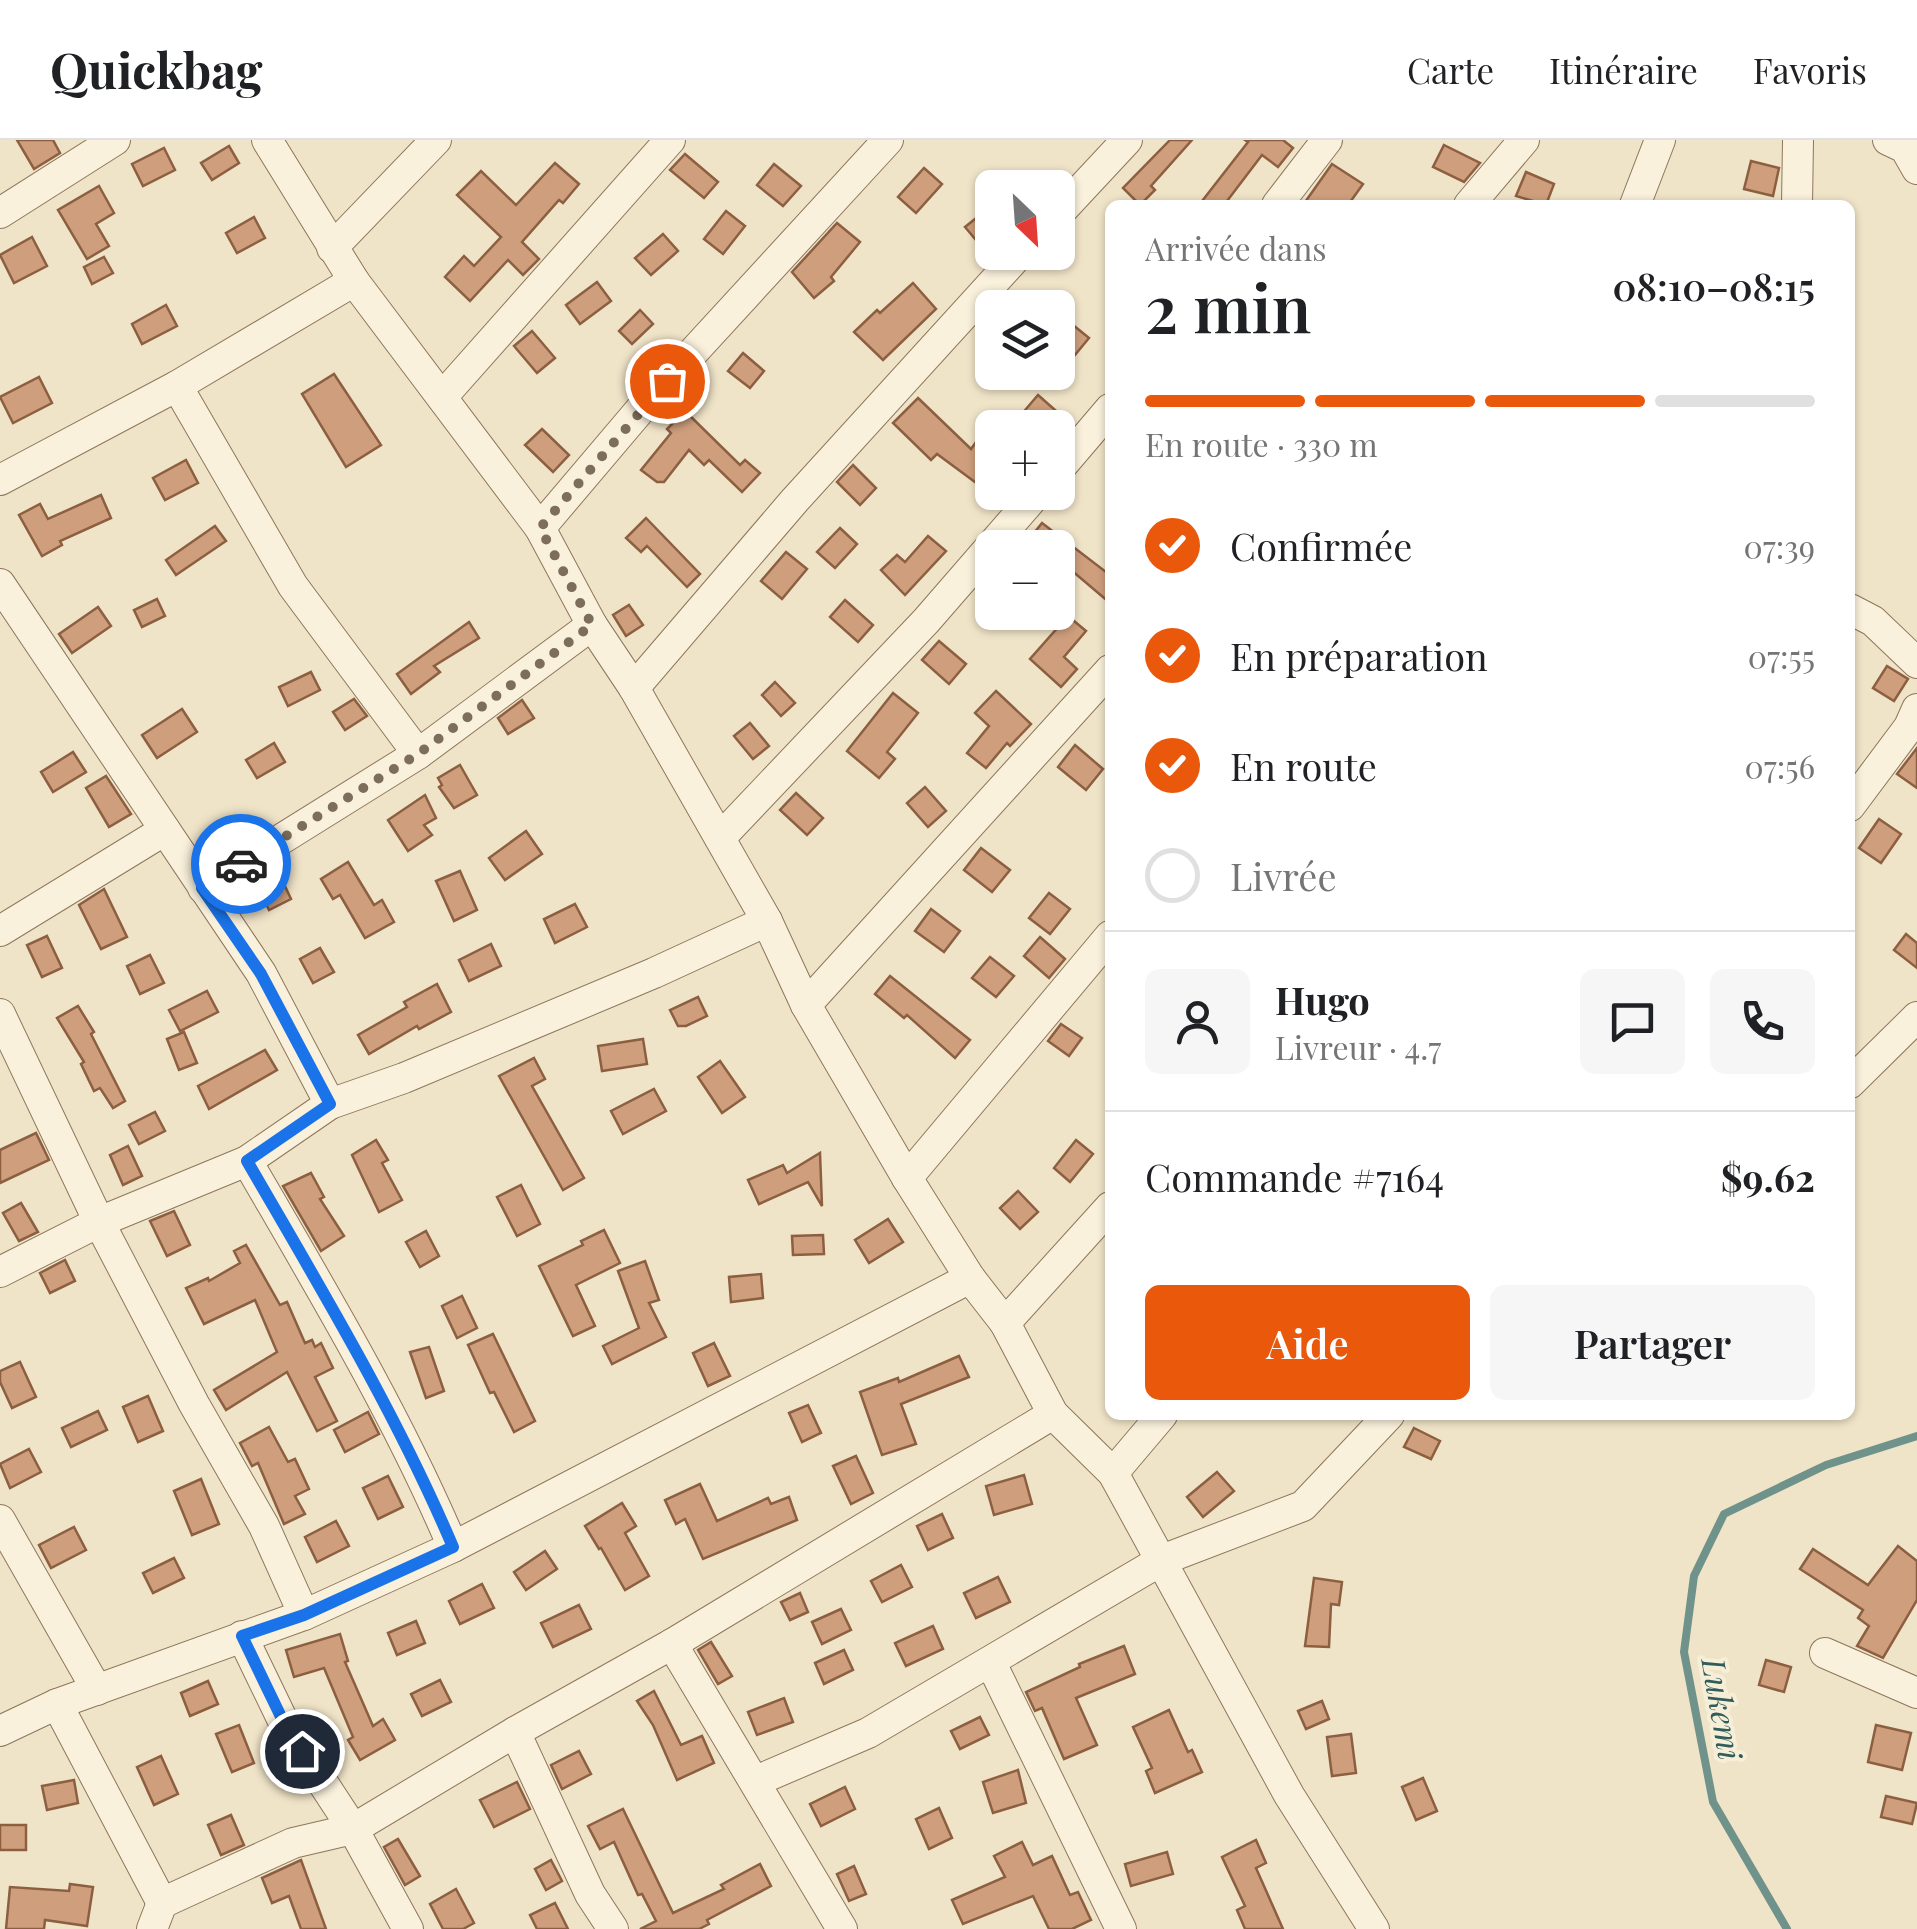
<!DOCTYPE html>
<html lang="fr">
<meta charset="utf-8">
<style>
:root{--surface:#fff;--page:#f6f6f6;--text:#202124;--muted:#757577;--line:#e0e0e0;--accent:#ea580c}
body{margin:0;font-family:"Playfair Display",serif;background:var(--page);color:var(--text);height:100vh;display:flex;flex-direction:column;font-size:38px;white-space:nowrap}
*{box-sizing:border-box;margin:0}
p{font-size:32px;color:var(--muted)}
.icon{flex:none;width:55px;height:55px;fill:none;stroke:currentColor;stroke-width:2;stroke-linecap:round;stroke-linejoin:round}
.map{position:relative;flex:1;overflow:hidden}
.panel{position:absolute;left:1105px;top:60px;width:750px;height:1220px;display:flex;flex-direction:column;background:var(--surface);border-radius:15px;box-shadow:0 2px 8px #0004}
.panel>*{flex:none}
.needle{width:65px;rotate:155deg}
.tools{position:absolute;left:975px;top:30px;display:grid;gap:20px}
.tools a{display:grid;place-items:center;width:100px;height:100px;border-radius:15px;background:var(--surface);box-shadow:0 2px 8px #0004;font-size:50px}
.pin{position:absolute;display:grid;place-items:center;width:85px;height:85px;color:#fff;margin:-42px;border:5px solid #fff;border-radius:50%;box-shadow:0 2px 10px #0007}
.courier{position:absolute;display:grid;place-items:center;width:100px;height:100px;margin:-50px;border:8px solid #1a73e8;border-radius:50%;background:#fff;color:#222;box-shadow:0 2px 12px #0007}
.headline em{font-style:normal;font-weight:600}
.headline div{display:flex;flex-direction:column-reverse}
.headline{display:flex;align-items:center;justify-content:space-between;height:170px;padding:0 40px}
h1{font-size:65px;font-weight:600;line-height:75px}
.bar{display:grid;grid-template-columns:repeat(4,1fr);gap:15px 10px;align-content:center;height:120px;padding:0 40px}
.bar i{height:12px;border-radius:8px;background:var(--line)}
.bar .selected{background:var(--accent)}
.bar p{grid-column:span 4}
.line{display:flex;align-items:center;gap:25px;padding:0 40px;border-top:2px solid var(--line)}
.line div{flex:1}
.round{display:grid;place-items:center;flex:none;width:105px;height:105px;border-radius:15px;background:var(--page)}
ol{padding:0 40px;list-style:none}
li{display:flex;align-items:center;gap:30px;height:110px}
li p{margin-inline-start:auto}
li .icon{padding:10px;border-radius:50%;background:var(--accent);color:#fff;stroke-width:4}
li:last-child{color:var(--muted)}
li i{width:55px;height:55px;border:5px solid var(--line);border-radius:50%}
.action{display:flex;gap:20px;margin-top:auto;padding:20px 40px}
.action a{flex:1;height:115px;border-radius:15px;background:var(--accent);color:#fff;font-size:40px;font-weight:600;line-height:115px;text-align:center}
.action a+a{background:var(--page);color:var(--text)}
header{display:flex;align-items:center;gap:60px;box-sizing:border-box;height:140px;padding:0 50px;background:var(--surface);border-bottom:2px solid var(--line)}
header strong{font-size:48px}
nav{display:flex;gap:55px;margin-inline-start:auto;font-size:35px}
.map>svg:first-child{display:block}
</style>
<header>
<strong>Quickbag</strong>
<nav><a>Carte</a><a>Itinéraire</a><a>Favoris</a></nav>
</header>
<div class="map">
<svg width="1917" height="1789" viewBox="0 0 1917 1789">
<rect width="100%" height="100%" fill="#f0e4c8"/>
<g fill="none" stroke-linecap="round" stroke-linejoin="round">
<path stroke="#6f938a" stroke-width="8" d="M1787 1789 1713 1662 1684 1512 1694 1436 1724 1374 1826 1325 1917 1296"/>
</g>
<g fill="#cf9f7d" stroke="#8d5f41" stroke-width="2.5">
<path d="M17 0H53L60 13 34 29Z"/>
<path d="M1170 0H1192L1151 46 1155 50 1140 65 1123 48Z"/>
<path d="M1245 0H1283L1293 8 1278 27 1262 15 1224 65H1199L1248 2Z"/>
<path d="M1444 5 1480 23 1464 42 1433 27Z"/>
<path d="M229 6 239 23 212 40 201 23Z"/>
<path d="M164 8 175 30 143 46 132 24Z"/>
<path d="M685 14 718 42 704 58 670 30Z"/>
<path d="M1751 21 1779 28 1773 56 1744 49Z"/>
<path d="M555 23 579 44 563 63 559 60 522 102 539 119 523 135 508 120 470 161 445 137 464 116 474 126 501 97 457 55 481 31 516 65Z"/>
<path d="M774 24 801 46 783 66 757 45Z"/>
<path d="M1332 24 1363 44 1348 65H1303Z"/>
<path d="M924 28 942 44 916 73 898 57Z"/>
<path d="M1526 32 1554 44 1546 65 1516 56Z"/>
<path d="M99 46 114 73 96 84 109 106 87 119 58 70Z"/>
<path d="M726 71 745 86 723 114 704 99Z"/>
<path d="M980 75 992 90 991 118 965 87Z"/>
<path d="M254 77 265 98 237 113 226 93Z"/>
<path d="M837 83 860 102 831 137 834 141 814 158 792 132Z"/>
<path d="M663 94 678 111 651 135 635 118Z"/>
<path d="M32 97 47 126 14 143 0 115Z"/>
<path d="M104 117 113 133 92 144 84 127Z"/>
<path d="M597 142 611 161 580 184 566 165Z"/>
<path d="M913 143 936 169 883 220 854 192 877 170 880 173Z"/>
<path d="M166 165 177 186 142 204 132 184Z"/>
<path d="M640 170 653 184 632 204 619 191Z"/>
<path d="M1073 185 1089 198 1070 221 1058 211V204Z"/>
<path d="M532 191 555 218 537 233 514 206Z"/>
<path d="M743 213 764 231 750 248 728 231Z"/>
<path d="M334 234 381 305 346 327 302 254Z"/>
<path d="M39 237 52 263 13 283 0 257Z"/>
<path d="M1038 255 1072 285 1070 288H1034L1020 276Z"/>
<path d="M918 258 971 309 992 280V327L979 345 937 314 931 320 893 283Z"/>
<path d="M685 271 740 325 745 320 760 333 742 352 709 320 704 325 689 310 664 342H657L641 330 671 293 667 289Z"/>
<path d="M542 289 569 315 553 332 525 305Z"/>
<path d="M186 320 198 343 165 360 153 338Z"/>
<path d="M853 325 876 348 860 365 837 342Z"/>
<path d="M101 355 111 378 60 401 62 405 42 416 19 375 40 364 48 379Z"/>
<path d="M646 378 700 434 687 447 647 406 641 412 626 398Z"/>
<path d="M1042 383 1110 435V463L1058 419V408H1043L1030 398Z"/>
<path d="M215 386 226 401 176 435 166 420Z"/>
<path d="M840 388 857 404 835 428 817 412Z"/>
<path d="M928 396 946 411 905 455 881 430 897 415 905 422Z"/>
<path d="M786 412 807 429 782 459 761 441Z"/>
<path d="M157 459 165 476 142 487 134 470Z"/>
<path d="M845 460 873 485 858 502 830 477Z"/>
<path d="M629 465 643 485 626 496 613 475Z"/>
<path d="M98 467 111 486 72 513 59 494Z"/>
<path d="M1068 476 1086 491 1064 517 1077 529 1061 547 1030 519Z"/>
<path d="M469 482 479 498 434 526 440 532 411 554 397 534Z"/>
<path d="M939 501 966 524 949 544 922 520Z"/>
<path d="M1887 526 1908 539 1894 561 1873 548Z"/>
<path d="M311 532 320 550 288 566 279 547Z"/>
<path d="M775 542 795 563 781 576 762 555Z"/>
<path d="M996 551 1031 584 1010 606 1007 603 986 628 967 613 989 586 975 573Z"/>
<path d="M893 553 918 573 887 612 895 619 879 638 847 611Z"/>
<path d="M354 559 367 576 345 590 333 572Z"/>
<path d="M522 560 534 578 508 594 498 578Z"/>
<path d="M182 569 197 592 157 618 142 595Z"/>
<path d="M750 583 769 606 753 619 734 596Z"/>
<path d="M274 603 285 622 257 638 246 620Z"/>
<path d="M1075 605 1103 629 1086 650 1058 627Z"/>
<path d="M1917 608V648L1897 634Z"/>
<path d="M73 612 86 632 53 652 41 632Z"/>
<path d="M460 625 477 655 454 668 439 647 442 645 438 638Z"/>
<path d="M106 636 131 674 109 687 86 648Z"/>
<path d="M925 647 946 671 928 687 907 663Z"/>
<path d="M796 653 823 678 807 695 780 670Z"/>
<path d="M425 655 436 678 424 685 432 695 408 711 388 680Z"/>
<path d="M1879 679 1901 694 1881 723 1859 708Z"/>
<path d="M526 691 542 714 505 740 489 718Z"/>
<path d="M233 695 238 704 209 722 202 711Z"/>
<path d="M981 708 1010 730 992 752 964 730Z"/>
<path d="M348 722 374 765 382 760 394 782 365 798 340 755 333 759 321 739Z"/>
<path d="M275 725 291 759 269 770 254 738Z"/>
<path d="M460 731 477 770 454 781 436 741Z"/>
<path d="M104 749 127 797 101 809 79 765Z"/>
<path d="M1049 753 1070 769 1050 794 1029 778Z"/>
<path d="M575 764 587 787 555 803 544 779Z"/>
<path d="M931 769 960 791 944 812 915 791Z"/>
<path d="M1906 794 1917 803V828L1894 810Z"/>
<path d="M47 796 62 828 42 837 27 805Z"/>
<path d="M1040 797 1065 819 1049 838 1024 816Z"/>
<path d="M491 804 501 826 469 841 459 820Z"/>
<path d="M320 808 334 832 313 843 300 819Z"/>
<path d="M150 815 164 843 140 854 127 826Z"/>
<path d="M990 817 1014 836 996 857 972 838Z"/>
<path d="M890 836 970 900 955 918 907 875 904 878 875 854Z"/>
<path d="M437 844 451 872 419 889 417 886 369 914 358 895 407 867 404 862Z"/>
<path d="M207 851 218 872 180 891 169 870Z"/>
<path d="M698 857 707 876 686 886H678L670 870Z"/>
<path d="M78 866 94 892 91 894 125 961 113 968 100 948 94 951 81 924 84 922 57 878Z"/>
<path d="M1061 884 1082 898 1069 916 1048 901Z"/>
<path d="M184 892 197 923 179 930 167 899Z"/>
<path d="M643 899 647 924 602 931 598 906Z"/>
<path d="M265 910 277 930 209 969 198 946Z"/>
<path d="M534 918 545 939 532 946 584 1038 563 1050 499 936Z"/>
<path d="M720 921 745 957 722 973 698 937Z"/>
<path d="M654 949 666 971 623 994 611 971Z"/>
<path d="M155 972 165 991 139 1004 129 985Z"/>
<path d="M36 993 49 1020 0 1043V1010Z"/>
<path d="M376 1000 388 1020 382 1023 402 1060 379 1072 352 1015Z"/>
<path d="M1076 1000 1093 1014 1070 1042 1054 1028Z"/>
<path d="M128 1006 142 1036 123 1045 110 1015Z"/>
<path d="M820 1013 822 1066 808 1042 759 1064 748 1040 783 1025 787 1033Z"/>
<path d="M311 1033 324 1057 320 1059 344 1096 321 1111 283 1046Z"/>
<path d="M521 1045 540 1084 517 1096 497 1057Z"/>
<path d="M1018 1051 1038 1072 1020 1089 1000 1068Z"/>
<path d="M21 1063 38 1092 19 1101 3 1073Z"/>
<path d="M174 1071 190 1105 167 1116 150 1081Z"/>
<path d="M888 1079 903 1102 869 1123 855 1100Z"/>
<path d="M604 1090 620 1123 576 1145 595 1186 573 1196 539 1126 583 1105 581 1101Z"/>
<path d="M426 1091 439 1116 420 1127 406 1102Z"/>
<path d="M823 1095 824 1114 793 1115 792 1096Z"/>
<path d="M246 1105 280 1165 287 1162 305 1203 312 1200 315 1207 321 1203 333 1228 315 1237 337 1281 317 1291 287 1232 226 1270 214 1250 277 1212 255 1160 204 1184 186 1148 208 1138 209 1141 240 1123 234 1111Z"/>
<path d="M65 1120 75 1141 50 1153 40 1133Z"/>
<path d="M645 1121 659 1160 649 1163 666 1197 612 1224 603 1206 639 1188 618 1131Z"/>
<path d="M761 1134 763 1158 731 1162 729 1137Z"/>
<path d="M462 1156 477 1188 457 1198 442 1166Z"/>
<path d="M493 1194 535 1281 514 1292 494 1252 490 1253 468 1205Z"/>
<path d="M714 1203 730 1236 708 1246 693 1213Z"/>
<path d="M429 1207 444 1251 426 1258 410 1212Z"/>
<path d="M959 1216 969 1237 901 1264 916 1304 882 1315 860 1252 898 1238 899 1242Z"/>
<path d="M20 1222 36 1257 12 1268 0 1242V1231Z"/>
<path d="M148 1256 163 1291 138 1302 123 1267Z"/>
<path d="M808 1265 821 1293 802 1302 789 1273Z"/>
<path d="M98 1271 107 1290 71 1307 62 1288Z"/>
<path d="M368 1272 379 1294 345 1312 334 1290Z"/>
<path d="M269 1287 288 1322 295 1319 309 1349 295 1356 305 1374 284 1384 258 1323 252 1326 240 1303Z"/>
<path d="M1414 1288 1440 1301 1431 1319 1404 1307Z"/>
<path d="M29 1309 41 1332 10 1348 0 1324Z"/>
<path d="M856 1316 873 1353 851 1364 833 1326Z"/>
<path d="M1217 1332 1234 1351 1203 1377 1187 1357Z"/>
<path d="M1024 1335 1032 1364 994 1375 986 1346Z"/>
<path d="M388 1336 403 1367 378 1379 363 1348Z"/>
<path d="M201 1339 219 1384 192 1395 174 1351Z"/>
<path d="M700 1344 717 1381 768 1358 771 1364 789 1357 797 1380 703 1419 685 1379 676 1384 665 1360Z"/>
<path d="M622 1363 636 1386 625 1393 649 1436 625 1450 601 1408 599 1409 585 1386Z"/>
<path d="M942 1374 953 1398 928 1410 917 1386Z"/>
<path d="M336 1381 349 1406 317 1422 305 1397Z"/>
<path d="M74 1387 86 1410 51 1428 39 1405Z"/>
<path d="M1898 1406 1917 1421V1460L1883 1518 1857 1506 1869 1486 1858 1478 1863 1470 1800 1429 1813 1409 1868 1445Z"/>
<path d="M545 1411 557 1429 526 1450 514 1432Z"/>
<path d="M174 1418 184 1438 153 1453 143 1433Z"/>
<path d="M901 1425 912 1447 882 1462 871 1441Z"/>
<path d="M998 1437 1010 1462 976 1478 964 1453Z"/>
<path d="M1314 1438 1342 1442 1339 1465 1331 1464 1329 1507 1305 1506Z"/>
<path d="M482 1444 494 1468 460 1484 449 1461Z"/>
<path d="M800 1453 808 1472 790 1480 781 1462Z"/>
<path d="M579 1465 591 1489 553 1507 541 1483Z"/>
<path d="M841 1469 851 1490 822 1504 812 1482Z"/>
<path d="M416 1481 425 1503 397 1515 388 1493Z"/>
<path d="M933 1486 943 1509 906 1526 895 1503Z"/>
<path d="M340 1494 348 1521 345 1522 373 1586 383 1579 395 1600 360 1620 348 1600 353 1597 324 1528 294 1537 286 1510Z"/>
<path d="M711 1502 732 1536 718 1544 698 1510Z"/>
<path d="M1124 1506 1135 1534 1076 1558 1097 1605 1064 1619 1042 1568 1035 1571 1026 1552 1080 1527 1079 1524Z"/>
<path d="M844 1510 853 1530 824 1544 815 1523Z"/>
<path d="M1766 1520 1791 1527 1784 1552 1759 1545Z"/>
<path d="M440 1540 451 1562 422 1576 411 1554Z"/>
<path d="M208 1541 218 1564 190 1576 181 1553Z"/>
<path d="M654 1551 681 1605 702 1596 714 1623 677 1640 653 1585 637 1561Z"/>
<path d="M784 1558 793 1582 757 1595 748 1572Z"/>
<path d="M1322 1561 1329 1579 1306 1589 1298 1571Z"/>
<path d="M1169 1570 1188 1612 1192 1610 1202 1632 1155 1653 1146 1631 1152 1628 1133 1587Z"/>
<path d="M980 1577 989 1595 960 1609 951 1591Z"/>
<path d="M239 1585 254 1623 232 1632 216 1594Z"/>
<path d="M1876 1585 1911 1593 1902 1630 1868 1622Z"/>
<path d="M1351 1594 1356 1633 1332 1636 1327 1597Z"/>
<path d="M579 1611 591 1634 562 1649 551 1625Z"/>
<path d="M161 1616 178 1654 154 1665 137 1627Z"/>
<path d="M1018 1630 1026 1663 993 1673 983 1642Z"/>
<path d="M1423 1638 1437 1671 1416 1680 1402 1647Z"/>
<path d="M74 1640 78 1663 47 1670 42 1646Z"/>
<path d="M517 1642 530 1669 494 1687 480 1660Z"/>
<path d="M845 1647 855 1669 821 1686 810 1664Z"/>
<path d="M1886 1656 1917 1663 1912 1684 1881 1677Z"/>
<path d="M939 1668 952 1698 929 1709 916 1679Z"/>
<path d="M623 1669 673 1773 724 1749 721 1745 760 1724 771 1746 707 1780 709 1784 699 1789H640L656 1781 642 1754 638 1755 614 1702 600 1709 588 1686Z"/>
<path d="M231 1675 244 1705 221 1715 208 1685Z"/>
<rect x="0" y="1685" width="26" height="25"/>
<path d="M398 1699 420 1736 405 1745 384 1707Z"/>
<path d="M1256 1700 1266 1723 1256 1728 1283 1789H1245L1237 1770 1245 1766 1222 1717Z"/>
<path d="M1022 1702 1033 1725 1052 1716 1070 1755 1078 1752 1091 1780 1072 1789H1049L1033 1756 963 1784 952 1760 1005 1737 994 1716Z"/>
<path d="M1167 1712 1173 1734 1131 1746 1125 1724Z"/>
<path d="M301 1720 326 1789H301L289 1756 272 1763 262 1738Z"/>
<path d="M551 1720 562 1741 546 1750 535 1729Z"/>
<path d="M854 1726 866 1754 849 1761 837 1734Z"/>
<path d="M70 1744 93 1747 87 1786 45 1780 44 1789H6L10 1747 69 1751Z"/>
<path d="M456 1749 474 1783 463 1789H443L430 1764Z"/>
<path d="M555 1763 568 1789H537L530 1775Z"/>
</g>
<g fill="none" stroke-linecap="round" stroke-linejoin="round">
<defs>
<g id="minor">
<path d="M267 0 354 141 540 388 592 485 634 548 767 781 806 865 907 1038 970 1138 1005 1183 1053 1274 1113 1333 1289 1655 1374 1789"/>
<path d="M1888 0 1905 8 1917 29"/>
<path d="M1277 65 1327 0"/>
<path d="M1469 65 1524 0"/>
<path d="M1635 65 1660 0"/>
<path d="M1797 65 1798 0"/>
<path d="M0 73 115 0"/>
<path d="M1058 74 1127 0"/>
<path d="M332 108 436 0"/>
<path d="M177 246 293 446 418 614"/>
<path d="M442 257 670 0"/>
<path d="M1058 330 1110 269"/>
<path d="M0 340 177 246 354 141"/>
<path d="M540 388 640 270 888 0"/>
<path d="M0 444 261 833 330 964"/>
<path d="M1850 469 1873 481 1917 523"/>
<path d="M634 548 795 360 1021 112"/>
<path d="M1850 666 1909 587 1917 569"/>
<path d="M720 698 926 481 1038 352"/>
<path d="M203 748 418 614 592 485"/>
<path d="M0 791 165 690"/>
<path d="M806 865 1110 530"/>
<path d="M0 874 99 1082 194 1264 264 1386 304 1475"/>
<path d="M1850 943 1917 877"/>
<path d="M247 1021C320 1147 396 1273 453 1407"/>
<path d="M907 1038 1110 796"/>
<path d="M0 1132 99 1082 247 1021 330 964 404 938 654 833 767 781"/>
<path d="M1005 1183 1110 1067"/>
<path d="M1113 1333 1162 1275"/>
<path d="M0 1380 97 1550"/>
<path d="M242 1496 285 1585 353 1689 408 1789"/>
<path d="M672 1504 842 1789"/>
<path d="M1825 1513 1917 1553"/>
<path d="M991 1523 1121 1789"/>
<path d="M57 1564 162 1763"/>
<path d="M0 1591 57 1564 304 1475 453 1407 970 1138"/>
<path d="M515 1592 590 1754 613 1789"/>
<path d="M756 1641 868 1593 1162 1420 1303 1366 1389 1275"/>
<path d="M152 1789 162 1763 293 1703 353 1689 515 1592 672 1504 1053 1274"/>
</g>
</defs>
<use href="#minor" stroke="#8d765c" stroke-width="32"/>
<use href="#minor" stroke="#faf1dc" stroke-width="30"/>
</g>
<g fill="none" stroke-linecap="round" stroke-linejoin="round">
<path stroke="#7c6e5b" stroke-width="10" stroke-dasharray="0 18" d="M241 724 418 614 592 485 540 388 667 241"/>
<path stroke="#1a73e8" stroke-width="12" d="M241 724 202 748 261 834 330 964 247 1021C320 1147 396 1273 453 1407L304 1475 242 1496 285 1585 302 1611"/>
</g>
<g text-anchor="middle" stroke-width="8" stroke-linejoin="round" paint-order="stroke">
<g font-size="32" font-style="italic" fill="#2f5d5a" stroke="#f7eed8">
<text transform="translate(1721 1569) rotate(80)" y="11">Lukemi</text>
</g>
</g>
</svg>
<div class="tools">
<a><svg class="needle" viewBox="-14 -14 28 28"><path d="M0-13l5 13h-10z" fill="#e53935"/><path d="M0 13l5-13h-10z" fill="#757577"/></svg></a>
<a><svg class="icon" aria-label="layers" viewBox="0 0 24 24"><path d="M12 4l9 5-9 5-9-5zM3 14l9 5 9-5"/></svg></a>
<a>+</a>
<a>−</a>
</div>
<div class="pin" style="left:667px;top:241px;background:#ea580c"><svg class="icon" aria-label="bag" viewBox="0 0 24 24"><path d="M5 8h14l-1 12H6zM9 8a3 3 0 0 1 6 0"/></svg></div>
<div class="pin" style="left:302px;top:1611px;background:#1f2937"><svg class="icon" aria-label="home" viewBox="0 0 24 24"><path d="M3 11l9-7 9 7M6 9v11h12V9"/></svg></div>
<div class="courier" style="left:241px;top:724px"><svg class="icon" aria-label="car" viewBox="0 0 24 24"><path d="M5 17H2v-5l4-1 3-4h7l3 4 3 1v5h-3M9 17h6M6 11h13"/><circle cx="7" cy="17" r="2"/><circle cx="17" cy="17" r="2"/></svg></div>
<section class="panel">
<div class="headline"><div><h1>2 min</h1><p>Arrivée dans</p></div><em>08:10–08:15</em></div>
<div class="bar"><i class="selected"></i><i class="selected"></i><i class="selected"></i><i></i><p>En route · 330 m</p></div>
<ol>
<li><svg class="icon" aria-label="check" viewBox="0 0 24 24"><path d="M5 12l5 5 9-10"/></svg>Confirmée<p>07:39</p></li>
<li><svg class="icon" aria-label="check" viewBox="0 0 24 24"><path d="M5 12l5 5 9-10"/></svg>En préparation<p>07:55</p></li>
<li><svg class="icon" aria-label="check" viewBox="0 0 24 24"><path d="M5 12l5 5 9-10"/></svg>En route<p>07:56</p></li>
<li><i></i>Livrée</li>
</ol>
<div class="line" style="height:180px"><a class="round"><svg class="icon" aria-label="person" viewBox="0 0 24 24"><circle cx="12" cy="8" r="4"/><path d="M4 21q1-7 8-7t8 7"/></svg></a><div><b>Hugo</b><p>Livreur · 4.7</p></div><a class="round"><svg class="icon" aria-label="chat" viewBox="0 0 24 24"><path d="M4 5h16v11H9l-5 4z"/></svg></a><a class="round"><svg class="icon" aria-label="phone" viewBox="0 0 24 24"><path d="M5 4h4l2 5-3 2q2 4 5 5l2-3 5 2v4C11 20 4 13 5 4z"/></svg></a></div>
<div class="line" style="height:130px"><div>Commande #7164</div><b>$9.62</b></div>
<div class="action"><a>Aide</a><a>Partager</a></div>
</section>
</div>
